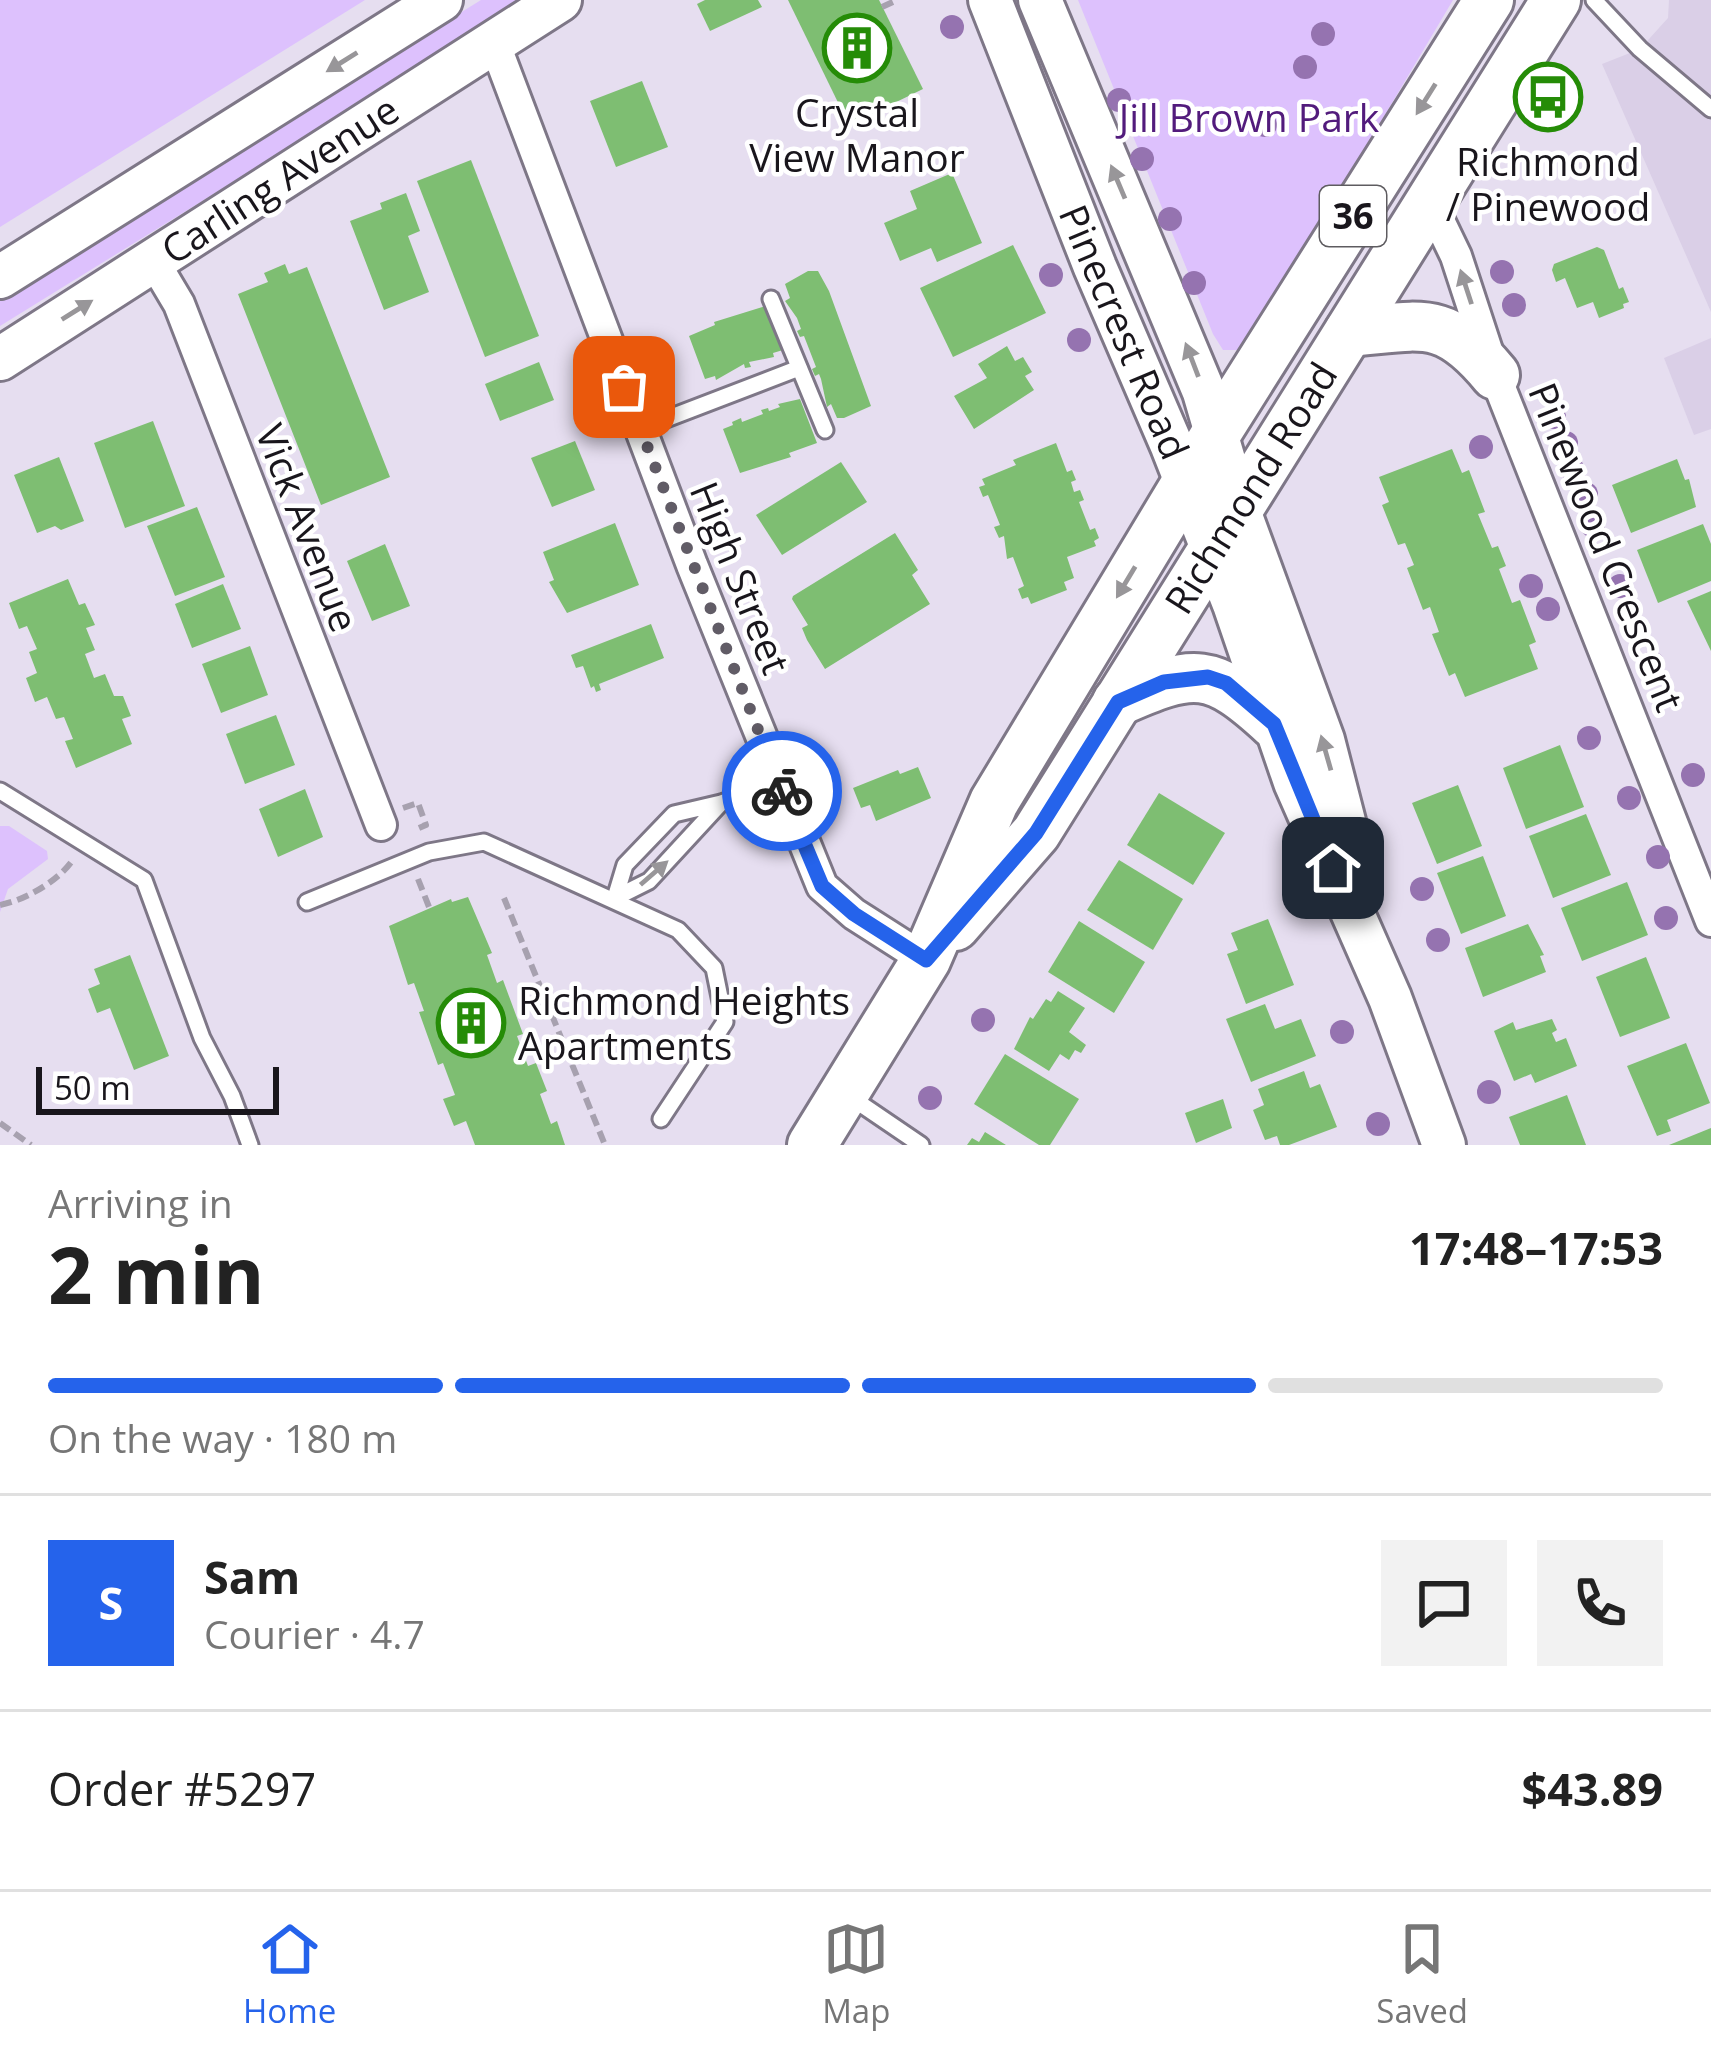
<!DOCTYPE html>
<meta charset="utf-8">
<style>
:root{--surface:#fff;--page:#f2f2f2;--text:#222;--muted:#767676;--line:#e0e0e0;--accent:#2563eb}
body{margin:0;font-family:"Open Sans",sans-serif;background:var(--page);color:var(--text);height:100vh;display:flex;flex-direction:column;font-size:45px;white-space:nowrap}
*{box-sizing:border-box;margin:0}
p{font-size:39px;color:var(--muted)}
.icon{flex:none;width:66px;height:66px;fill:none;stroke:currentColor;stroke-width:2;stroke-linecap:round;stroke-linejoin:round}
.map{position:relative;height:1145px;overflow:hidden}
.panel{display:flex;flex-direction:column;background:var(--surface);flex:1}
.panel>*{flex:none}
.scale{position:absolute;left:36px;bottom:30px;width:243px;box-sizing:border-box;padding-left:12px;border:6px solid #19161c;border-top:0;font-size:33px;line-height:42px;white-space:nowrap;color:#19161c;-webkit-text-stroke:9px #fff;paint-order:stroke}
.pin{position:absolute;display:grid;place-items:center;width:102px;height:102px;color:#fff;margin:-51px;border-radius:24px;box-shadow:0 6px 18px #0006}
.courier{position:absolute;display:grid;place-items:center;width:120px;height:120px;margin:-60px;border:9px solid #2563eb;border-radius:50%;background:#fff;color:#222;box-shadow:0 3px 15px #0007}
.headline em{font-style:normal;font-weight:700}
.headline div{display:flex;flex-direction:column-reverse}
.headline{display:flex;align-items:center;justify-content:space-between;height:204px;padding:0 48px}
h1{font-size:78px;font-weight:700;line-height:90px}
.bar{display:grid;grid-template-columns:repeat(4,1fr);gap:18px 12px;align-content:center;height:144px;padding:0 48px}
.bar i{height:15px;border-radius:9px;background:var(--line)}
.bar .selected{background:var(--accent)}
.bar p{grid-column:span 4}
.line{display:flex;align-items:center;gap:30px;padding:0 48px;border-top:3px solid var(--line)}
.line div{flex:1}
.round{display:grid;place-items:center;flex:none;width:126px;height:126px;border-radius:0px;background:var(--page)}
.menu{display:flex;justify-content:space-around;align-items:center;height:168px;border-top:3px solid var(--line);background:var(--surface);font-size:33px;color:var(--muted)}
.menu a{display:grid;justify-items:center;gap:6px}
.menu .selected{color:var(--accent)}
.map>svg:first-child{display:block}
</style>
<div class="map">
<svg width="1711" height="1145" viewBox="0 0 1711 1145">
<rect width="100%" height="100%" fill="#e6def0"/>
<g fill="#dacfe7">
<path d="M1669 0H1711V312L1602 64 1640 49 1668 18Z"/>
<path d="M1711 338V429L1694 435 1664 358Z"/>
</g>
<g fill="#ddc1fd">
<path d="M0 0H365L0 227Z"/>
<path d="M481 0H527L0 326V299Z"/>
<path d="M1078 0H1453L1315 233 1240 350H1223L1213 334Z"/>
<path d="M0 826H9L47 851 48 859 8 889 0 912Z"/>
</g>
<g fill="#7ebe72">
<path d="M705 0H758L762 7 710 31 697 4Z"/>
<path d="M788 0H879L923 89 849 125Z"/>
<path d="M642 81 668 147 616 167 590 101Z"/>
<path d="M471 160 539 336 485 357 417 181Z"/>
<path d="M952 173 982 243 937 262 931 248 900 261 884 223 917 209 910 191Z"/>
<path d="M406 193 420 231 408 236 429 292 384 310 350 221 382 209 380 203Z"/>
<path d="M1013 245 1046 313 953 357 920 288Z"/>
<path d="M1597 247 1604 250 1619 289 1623 287 1629 302 1623 304 1624 308 1599 318 1593 302 1577 308 1565 278 1556 282 1552 270 1554 264Z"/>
<path d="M285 264 289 274 307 267 390 477 321 505 238 294 268 282 264 273Z"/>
<path d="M808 271H818L829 291 871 406 844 418H837L831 404 827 407 821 379 819 374 815 376 812 369 816 367 804 336 800 337 797 331 801 329 797 318 785 301 790 298 785 284Z"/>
<path d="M766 306 783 350 773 353 774 357 749 362 751 367 745 368 744 364 716 380 715 376 705 379 689 336 715 325 714 322Z"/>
<path d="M1007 346 1015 361 1023 357 1032 372 1025 376 1034 390 974 429 954 396 987 378 978 364Z"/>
<path d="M539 362 554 400 500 421 485 384Z"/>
<path d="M800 399 817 443 789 453 791 457 740 473 723 429 733 425 732 422 741 418 742 422 763 414 761 410 768 408 769 411 780 407 778 404Z"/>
<path d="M153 421 185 506 125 528 94 443Z"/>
<path d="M575 441 595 490 552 507 531 458Z"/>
<path d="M1056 443 1067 472 1072 470 1076 480 1071 482 1074 492 1080 490 1084 500 1079 502 1090 530 1095 528 1099 538 1094 541 1096 546 1067 557 1074 578 1064 582 1067 590 1031 604 1028 597 1022 599 1018 589 1024 586 1013 557 1007 559 1004 536 999 538 994 527 1000 525 988 495 983 497 979 487 985 485 982 479 1016 465 1013 460Z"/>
<path d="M1452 449 1462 473 1469 470 1485 512 1478 514 1492 548 1498 546 1506 566 1499 569 1512 603 1520 600 1536 642 1529 645 1538 669 1465 697 1455 673 1449 676 1432 634 1439 632 1430 607 1423 610 1407 568 1414 565 1405 543 1398 545 1382 505 1389 502 1379 477Z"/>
<path d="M59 457 84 521 61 530 55 526 37 533 14 475Z"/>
<path d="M1677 459 1685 480 1689 479 1696 507 1631 533 1612 485Z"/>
<path d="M841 462 867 502 782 555 756 515Z"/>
<path d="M197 507 225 577 175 596 147 526Z"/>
<path d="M615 523 639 585 567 613 549 582 554 580 543 552Z"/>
<path d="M1703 524 1711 544V581L1658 603 1637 550Z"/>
<path d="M895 533 918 570 912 575 930 604 825 669 807 640 802 628 808 625 792 599 793 596Z"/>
<path d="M385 544 410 606 372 621 347 561Z"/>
<path d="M68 579 79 605 85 603 95 625 86 628 95 650 85 654 94 678 105 674 114 696H123L131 716 122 719 132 744 76 768 65 741 73 739 64 717 56 719 47 697 35 702 26 678 37 673 29 652 37 649 27 626 19 629 9 603Z"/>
<path d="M223 584 241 629 192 648 175 604Z"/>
<path d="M1711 591V651L1687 601Z"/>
<path d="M651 624 664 658 599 684 601 690 596 692 594 686 591 688 583 666 576 668 571 655Z"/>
<path d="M250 646 268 695 221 713 202 664Z"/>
<path d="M276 715 295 765 245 784 226 734Z"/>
<path d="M1560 745 1584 807 1526 829 1503 768Z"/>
<path d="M918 767 931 798 876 821 870 805 861 808 853 788 898 770 900 774Z"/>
<path d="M1458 785 1482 846 1437 864 1412 803Z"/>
<path d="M305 789 323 837 278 857 259 809Z"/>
<path d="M1159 793 1225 833 1193 885 1127 845Z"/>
<path d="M1586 814 1611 875 1553 898 1529 836Z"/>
<path d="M1483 856 1506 916 1461 934 1437 873Z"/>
<path d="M1119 860 1183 899 1153 950 1087 910Z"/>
<path d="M1627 882 1648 935 1582 961 1561 908Z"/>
<path d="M468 897 492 953 487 955 497 983 503 980 523 1034 517 1036 528 1066 536 1063 547 1091 540 1094 551 1124 557 1121 565 1145H475L466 1121 454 1126 443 1099 455 1095 443 1063 438 1065 419 1012 424 1011 414 983 408 985 389 926 451 899 452 902Z"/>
<path d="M1268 919 1294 985 1246 1004 1227 954 1238 950 1231 933Z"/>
<path d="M1079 921 1145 962 1114 1013 1048 972Z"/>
<path d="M1528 924 1544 955 1540 956 1546 972 1483 997 1465 948Z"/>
<path d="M130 955 169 1056 134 1070 110 1008 97 1013 88 989 100 984 94 969Z"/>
<path d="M1646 957 1670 1018 1620 1037 1596 977Z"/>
<path d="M1058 991 1085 1008 1069 1032 1086 1045 1081 1053 1075 1050 1069 1060 1060 1054 1049 1071 1014 1049 1030 1017 1033 1019 1046 999 1051 1002Z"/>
<path d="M1265 1004 1275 1029 1301 1019 1316 1056 1251 1082 1226 1019Z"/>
<path d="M1552 1019 1557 1030 1552 1033 1556 1042 1566 1038 1577 1066 1535 1083 1531 1074 1514 1081 1494 1031 1513 1022 1516 1030Z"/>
<path d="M1686 1043 1710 1103 1667 1120 1671 1131 1657 1136 1627 1066Z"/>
<path d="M1005 1054 1079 1099 1050 1145H1039L974 1104Z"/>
<path d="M1304 1071 1310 1088 1320 1084 1337 1127 1289 1145H1280L1277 1136 1265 1140 1253 1110 1264 1105 1258 1089Z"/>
<path d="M1567 1095 1586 1145H1520L1509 1117Z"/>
<path d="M1223 1099 1232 1128 1196 1143 1185 1113Z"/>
<path d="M1711 1128V1145H1669Z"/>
<path d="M985 1132 1006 1145H967L972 1138 979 1142Z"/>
</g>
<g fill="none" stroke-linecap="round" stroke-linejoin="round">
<defs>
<g id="service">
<path d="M1594 0 1640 49 1711 109"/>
<path d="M771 299 825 430"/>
<path d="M640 429 799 368"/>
<path d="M0 791 144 880 202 1038 232 1096 250 1145"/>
<path d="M721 803 649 881 615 898 625 865 674 814 721 803 778 782"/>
<path d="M307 902 429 852 484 842 678 930 714 968 725 1022 661 1119"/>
<path d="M849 1096 921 1145"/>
</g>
<g id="minor">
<path d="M494 42 692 565 822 886 854 914 926 960"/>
<path d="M1430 202 1456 256 1495 375 1711 921"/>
<path d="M154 262 179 304 381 825"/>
</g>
<g id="secondary">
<path d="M990 0 1095 267 1172 446 1234 604 1295 782 1390 998 1444 1145"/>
<path d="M1040 0 1204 392 1238 508 1323 740 1357 872"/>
<path d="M0 277 441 0"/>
<path d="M0 359 560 0"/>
</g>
<g id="primary">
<path d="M1349 332C1421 326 1444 313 1495 375"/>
<path d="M1117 702C1195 667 1212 667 1274 724"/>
<path d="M955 926 1036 833 1556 0"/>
<path d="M812 1145 926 960 994 802 1217 432 1489 0"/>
</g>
</defs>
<use href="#service" stroke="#7e7787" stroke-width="21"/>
<use href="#minor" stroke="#7e7787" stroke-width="36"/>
<use href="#secondary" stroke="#7e7787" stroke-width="48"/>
<use href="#primary" stroke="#7e7787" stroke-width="54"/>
<g stroke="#a7a1af" stroke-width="6" stroke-dasharray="12 6" stroke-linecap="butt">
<path d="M882 7 897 0"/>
<path d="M403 808 418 803 426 825 419 828"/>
<path d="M418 879 429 907"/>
<path d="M504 898 605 1145"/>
<path d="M0 905C25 900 57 882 72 861"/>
<path d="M554 1060 600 1040"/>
<path d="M0 1123 31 1145"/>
</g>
<use href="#service" stroke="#fff" stroke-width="15"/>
<use href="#minor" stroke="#fff" stroke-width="30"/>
<use href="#secondary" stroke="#fff" stroke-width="42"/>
<use href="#primary" stroke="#fff" stroke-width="48"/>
</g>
<g fill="#9573b0">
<circle cx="952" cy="27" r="12"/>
<circle cx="1323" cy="34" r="12"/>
<circle cx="1305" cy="67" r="12"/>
<circle cx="1119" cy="100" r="12"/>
<circle cx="1265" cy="125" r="12"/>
<circle cx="1142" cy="159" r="12"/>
<circle cx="1170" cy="219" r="12"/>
<circle cx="1502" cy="272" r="12"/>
<circle cx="1051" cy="275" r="12"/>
<circle cx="1194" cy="283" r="12"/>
<circle cx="1514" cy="305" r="12"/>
<circle cx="1079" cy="340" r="12"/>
<circle cx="1554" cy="417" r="12"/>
<circle cx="1566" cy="443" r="12"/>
<circle cx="1481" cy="447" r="12"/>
<circle cx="1572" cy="469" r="12"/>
<circle cx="1586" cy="494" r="12"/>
<circle cx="1593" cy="526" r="12"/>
<circle cx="1531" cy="586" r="12"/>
<circle cx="1620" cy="586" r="12"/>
<circle cx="1548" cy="609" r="12"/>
<circle cx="1652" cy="663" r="12"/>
<circle cx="1589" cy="738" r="12"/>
<circle cx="1693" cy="775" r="12"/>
<circle cx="1629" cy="798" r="12"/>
<circle cx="1658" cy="857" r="12"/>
<circle cx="1422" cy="889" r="12"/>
<circle cx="1666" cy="918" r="12"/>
<circle cx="1438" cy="940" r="12"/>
<circle cx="983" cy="1020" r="12"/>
<circle cx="1342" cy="1032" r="12"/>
<circle cx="1489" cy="1092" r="12"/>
<circle cx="930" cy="1098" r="12"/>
<circle cx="1378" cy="1124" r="12"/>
</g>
<defs><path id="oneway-solid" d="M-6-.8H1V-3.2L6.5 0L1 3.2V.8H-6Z" transform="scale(3)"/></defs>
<g fill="#989699">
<use href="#oneway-solid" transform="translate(342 62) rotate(148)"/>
<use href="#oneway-solid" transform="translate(1426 99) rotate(122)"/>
<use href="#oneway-solid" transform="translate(1118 182) rotate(-113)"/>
<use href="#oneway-solid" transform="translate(1466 287) rotate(-108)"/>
<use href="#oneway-solid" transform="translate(77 310) rotate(-32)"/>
<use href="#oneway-solid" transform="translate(1192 360) rotate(-111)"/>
<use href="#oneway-solid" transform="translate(1126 582) rotate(121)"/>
<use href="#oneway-solid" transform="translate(1326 753) rotate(-106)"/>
<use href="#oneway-solid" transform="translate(654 873) rotate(-41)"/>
</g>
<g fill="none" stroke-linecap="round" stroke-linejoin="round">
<path stroke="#615c66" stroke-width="12" stroke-dasharray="0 21.6" d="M624 387 782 791"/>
<path stroke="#2563eb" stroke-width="15" d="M782 791 822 886 854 914 926 960 1036 833 1118 702 1164 682 1208 677 1226 683 1274 724 1333 868"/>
</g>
<defs>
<symbol id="building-ring" viewBox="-11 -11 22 22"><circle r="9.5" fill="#fff" stroke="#258c07" stroke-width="1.5"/><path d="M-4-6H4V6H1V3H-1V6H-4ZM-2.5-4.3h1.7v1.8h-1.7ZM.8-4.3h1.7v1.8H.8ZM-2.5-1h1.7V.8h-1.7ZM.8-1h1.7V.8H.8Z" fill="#258c07"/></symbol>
<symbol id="bus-ring" viewBox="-11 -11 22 22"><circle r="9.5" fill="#fff" stroke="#258c07" stroke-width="1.5"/><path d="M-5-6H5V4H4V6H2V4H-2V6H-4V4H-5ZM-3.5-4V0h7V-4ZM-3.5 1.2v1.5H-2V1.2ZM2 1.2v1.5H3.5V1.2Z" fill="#258c07"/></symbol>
</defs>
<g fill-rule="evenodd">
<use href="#building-ring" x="819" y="10" width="76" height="76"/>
<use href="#bus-ring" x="1510" y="59" width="76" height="76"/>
<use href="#building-ring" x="433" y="985" width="76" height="76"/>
</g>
<g text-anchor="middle" stroke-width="9" stroke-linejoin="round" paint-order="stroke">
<rect fill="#fff" stroke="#5e5c60" stroke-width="3" x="1320" y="186" width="66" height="60" rx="9"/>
<g font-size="36" font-weight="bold" fill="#19161c">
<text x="1353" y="229">36</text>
</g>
<g font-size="39" fill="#19161c" stroke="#fff">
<text x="857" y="127">Crystal<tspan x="857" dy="45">View Manor</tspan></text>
<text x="1548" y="176">Richmond<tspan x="1548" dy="45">/ Pinewood</tspan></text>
<text x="518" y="1015" text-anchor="start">Richmond Heights<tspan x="518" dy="45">Apartments</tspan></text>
</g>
<g font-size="39" fill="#521b7c" stroke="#fff">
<text x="1249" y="132">Jill Brown Park</text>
</g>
<g font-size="39" fill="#19161c" stroke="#fff">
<text transform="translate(280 180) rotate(-33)" y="14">Carling Avenue</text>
<text transform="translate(1124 332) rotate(67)" y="14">Pinecrest Road</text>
<text transform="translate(1251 488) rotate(-58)" y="14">Richmond Road</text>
<text transform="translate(307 528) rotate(69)" y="14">Vick Avenue</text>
<text transform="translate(1606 547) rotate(68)" y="14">Pinewood Crescent</text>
<text transform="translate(740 578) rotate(68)" y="14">High Street</text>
</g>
</g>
</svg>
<div class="scale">50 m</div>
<div class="pin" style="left:624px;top:387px;background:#ea580c"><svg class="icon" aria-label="bag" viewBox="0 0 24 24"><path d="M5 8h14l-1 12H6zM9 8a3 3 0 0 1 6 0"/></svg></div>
<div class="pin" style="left:1333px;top:868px;background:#1f2937"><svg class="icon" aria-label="home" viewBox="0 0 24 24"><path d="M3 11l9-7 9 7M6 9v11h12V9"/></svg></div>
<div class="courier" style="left:782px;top:791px"><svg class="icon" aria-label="bike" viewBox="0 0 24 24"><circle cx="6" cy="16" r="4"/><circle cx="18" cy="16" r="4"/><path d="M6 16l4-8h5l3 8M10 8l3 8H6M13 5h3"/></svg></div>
</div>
<section class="panel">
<div class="headline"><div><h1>2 min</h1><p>Arriving in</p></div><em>17:48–17:53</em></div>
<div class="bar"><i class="selected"></i><i class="selected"></i><i class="selected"></i><i></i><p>On the way · 180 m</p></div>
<div class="line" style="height:216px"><b class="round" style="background:var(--accent);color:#fff">S</b><div><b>Sam</b><p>Courier · 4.7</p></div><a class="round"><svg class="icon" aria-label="chat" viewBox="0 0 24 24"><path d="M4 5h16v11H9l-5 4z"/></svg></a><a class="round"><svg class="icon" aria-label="phone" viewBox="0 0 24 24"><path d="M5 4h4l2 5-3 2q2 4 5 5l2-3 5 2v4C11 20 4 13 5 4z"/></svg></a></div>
<div class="line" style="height:156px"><div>Order #5297</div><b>$43.89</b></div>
</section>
<nav class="menu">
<a class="selected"><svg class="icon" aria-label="home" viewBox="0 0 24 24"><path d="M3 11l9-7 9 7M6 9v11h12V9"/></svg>Home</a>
<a><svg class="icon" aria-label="map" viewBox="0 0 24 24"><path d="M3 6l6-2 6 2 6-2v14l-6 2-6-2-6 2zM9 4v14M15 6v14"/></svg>Map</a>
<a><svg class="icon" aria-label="saved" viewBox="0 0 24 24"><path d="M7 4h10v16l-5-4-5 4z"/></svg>Saved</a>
</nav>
